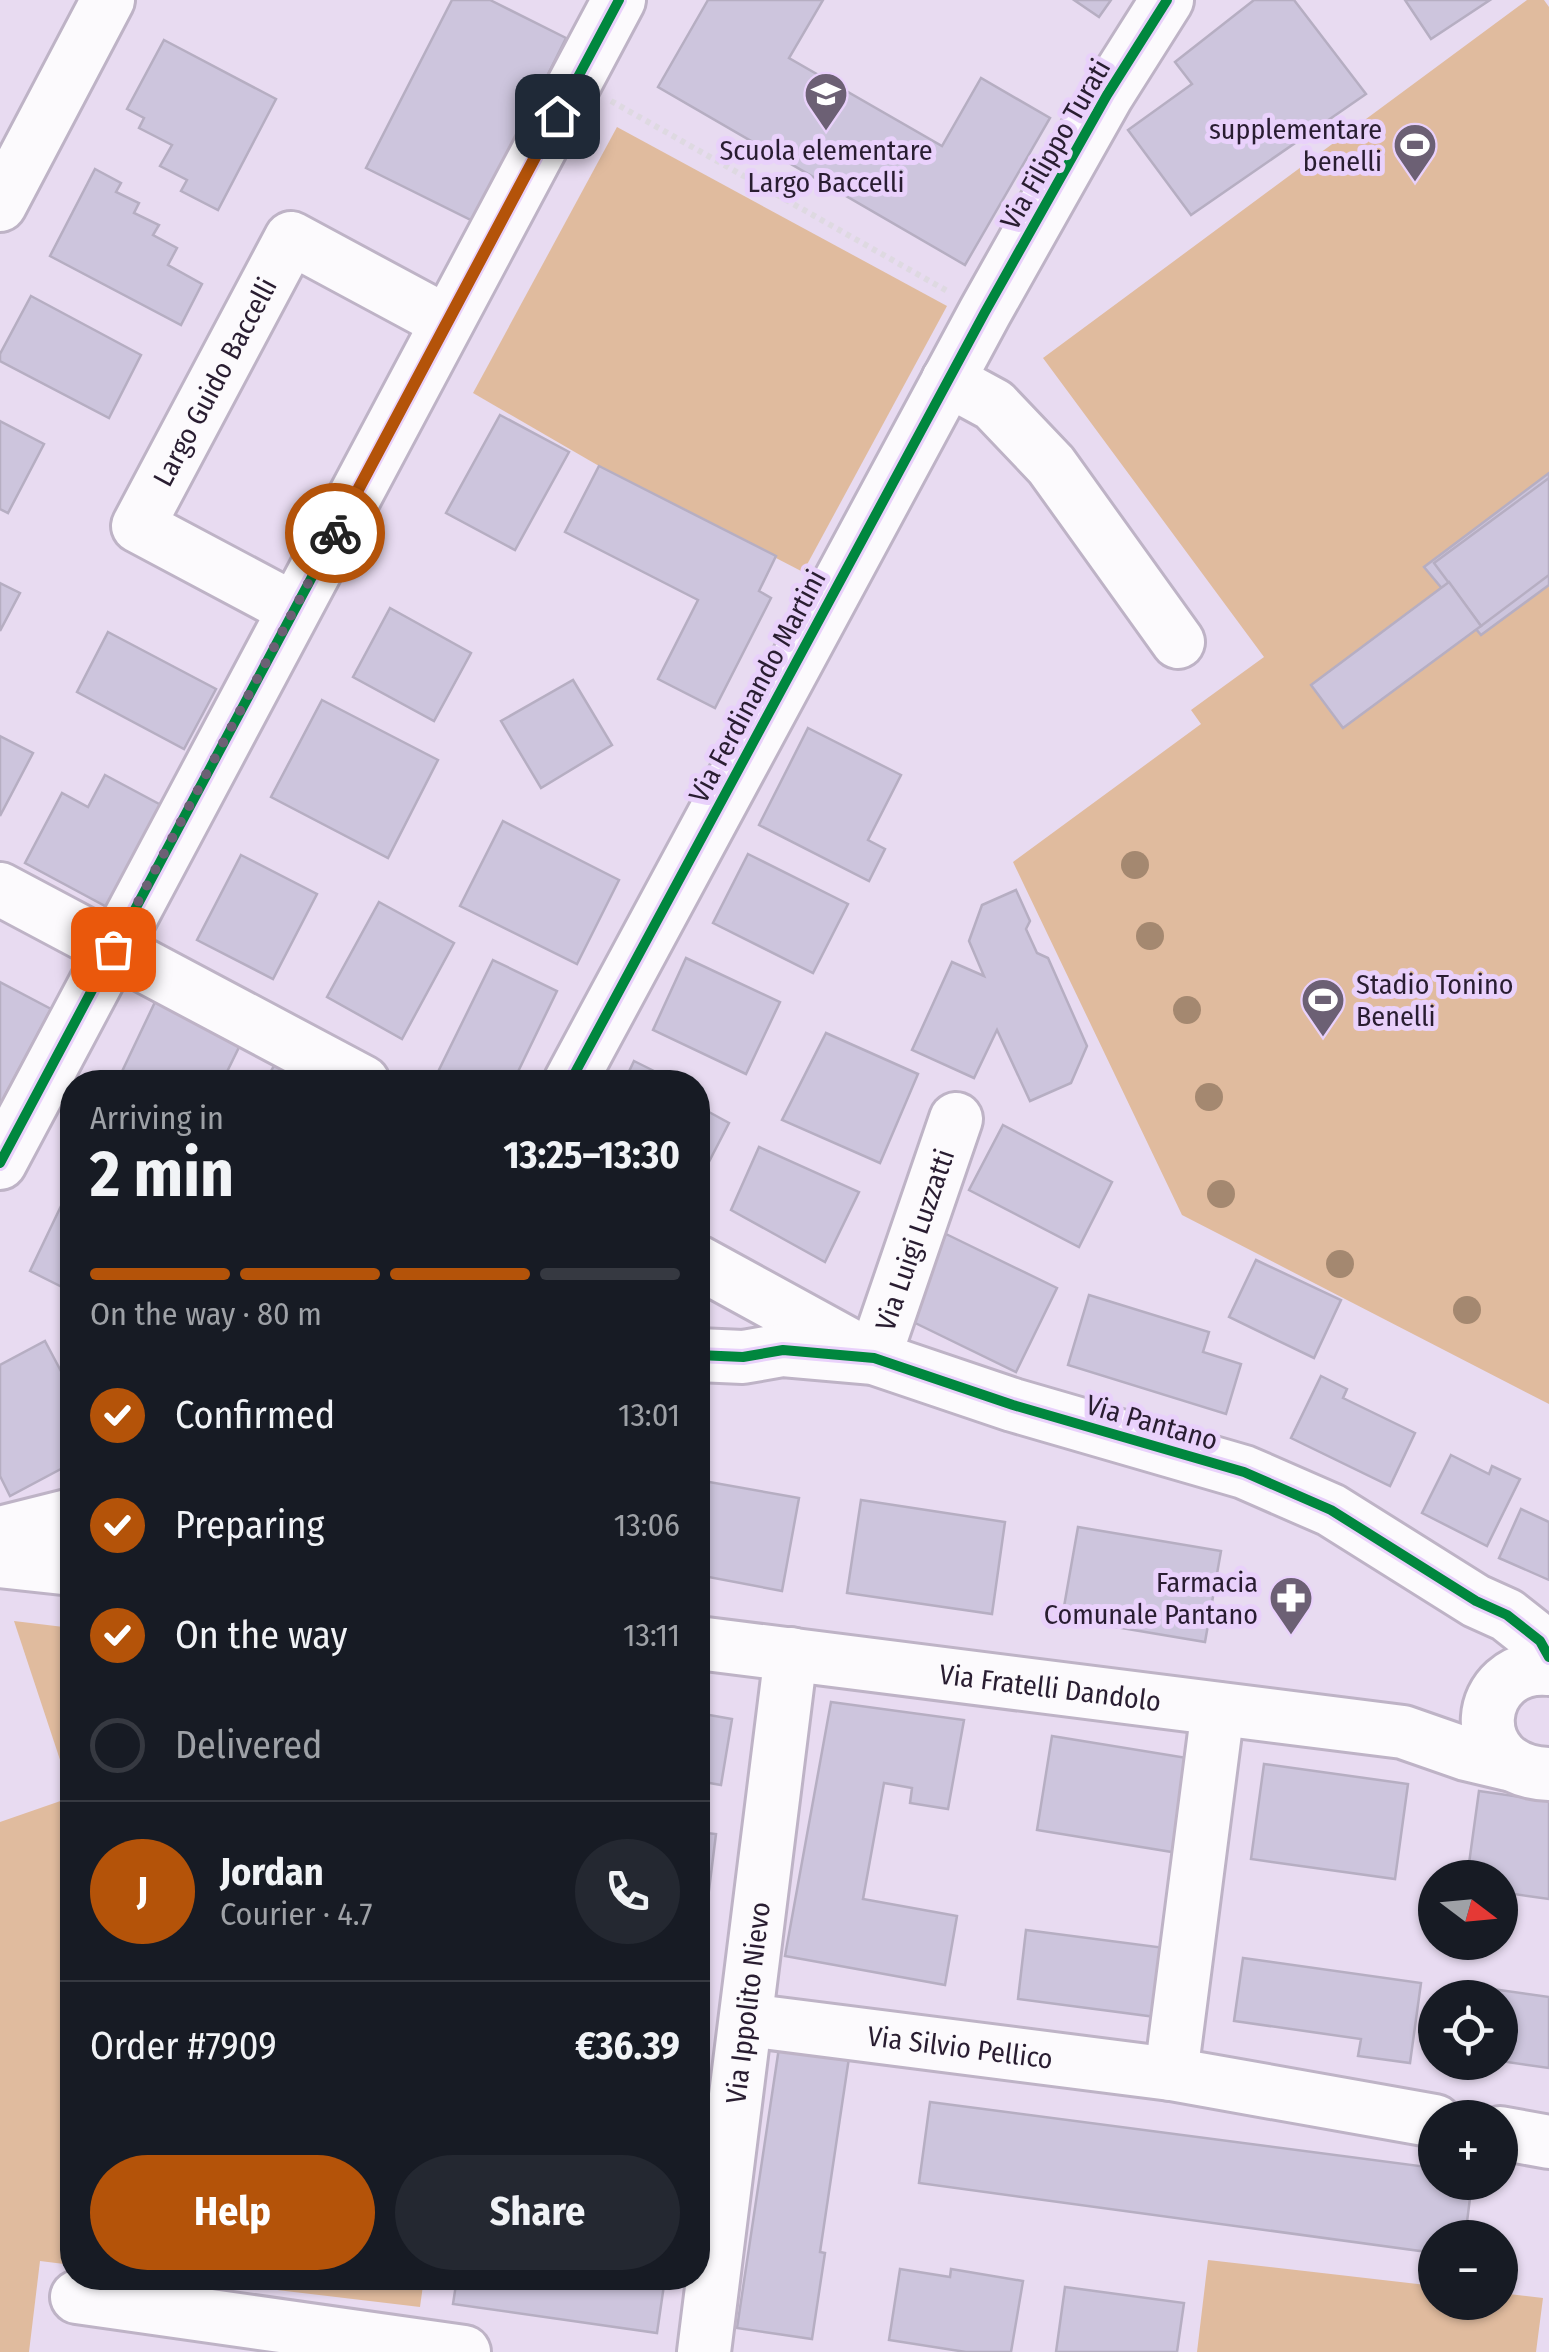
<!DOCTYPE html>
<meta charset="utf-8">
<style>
:root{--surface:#171b24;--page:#242831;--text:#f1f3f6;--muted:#9ea1a6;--line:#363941;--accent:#b45309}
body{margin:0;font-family:"Fira Sans Condensed",sans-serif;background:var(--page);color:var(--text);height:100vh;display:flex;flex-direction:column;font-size:38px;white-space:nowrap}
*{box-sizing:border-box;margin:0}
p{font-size:32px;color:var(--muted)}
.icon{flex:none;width:55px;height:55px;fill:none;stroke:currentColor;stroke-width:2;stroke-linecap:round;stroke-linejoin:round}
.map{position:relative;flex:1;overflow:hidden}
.drawer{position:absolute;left:60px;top:1070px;width:650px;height:1220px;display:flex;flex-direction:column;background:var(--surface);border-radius:40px;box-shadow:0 2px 8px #0004}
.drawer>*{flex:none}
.needle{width:65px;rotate:106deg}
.fabs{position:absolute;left:1418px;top:1860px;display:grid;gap:20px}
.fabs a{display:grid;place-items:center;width:100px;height:100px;border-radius:50%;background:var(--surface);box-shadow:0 2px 8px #0004;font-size:50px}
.pin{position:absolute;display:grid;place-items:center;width:85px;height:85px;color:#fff;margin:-42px;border-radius:20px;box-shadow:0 5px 15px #0006}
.courier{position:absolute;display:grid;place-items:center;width:100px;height:100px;margin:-50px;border:8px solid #b45309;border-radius:50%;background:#fff;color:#222;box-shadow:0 2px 12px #0007}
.head em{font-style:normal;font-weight:700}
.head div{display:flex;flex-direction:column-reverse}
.head{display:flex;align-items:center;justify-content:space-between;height:170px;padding:0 30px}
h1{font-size:65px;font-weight:700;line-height:75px}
.bar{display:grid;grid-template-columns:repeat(4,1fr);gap:15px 10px;align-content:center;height:120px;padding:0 30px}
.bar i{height:12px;border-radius:8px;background:var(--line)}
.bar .selected{background:var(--accent)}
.bar p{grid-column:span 4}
.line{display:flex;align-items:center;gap:25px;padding:0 30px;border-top:2px solid var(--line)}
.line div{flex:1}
.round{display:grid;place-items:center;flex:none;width:105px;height:105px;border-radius:52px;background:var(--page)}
ol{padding:0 30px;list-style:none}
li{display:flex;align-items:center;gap:30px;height:110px}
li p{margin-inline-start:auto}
li .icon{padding:10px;border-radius:50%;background:var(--accent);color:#fff;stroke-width:4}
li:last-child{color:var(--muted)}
li i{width:55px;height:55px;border:5px solid var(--line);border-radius:50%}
.cta{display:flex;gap:20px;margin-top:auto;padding:20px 30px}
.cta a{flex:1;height:115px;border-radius:60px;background:var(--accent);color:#fff;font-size:40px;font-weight:700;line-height:115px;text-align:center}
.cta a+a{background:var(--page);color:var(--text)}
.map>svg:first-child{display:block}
</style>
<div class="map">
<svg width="1549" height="2352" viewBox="0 0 1549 2352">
<rect width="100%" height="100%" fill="#e8dbf1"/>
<g fill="#e0bb9e">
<path d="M1527 0H1544L1549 7V1404L1182 1215 1013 862 1201 724 1191 710 1264 657 1043 358Z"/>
<path d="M617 127 947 306 803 572 599 466 473 393Z"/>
<path d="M14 1621 72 1628V1796Z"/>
<path d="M72 1797V2265L40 2261 29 2352H0V1822Z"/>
<path d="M1208 2260 1435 2286V2302H1500V2293L1543 2298 1536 2352H1197Z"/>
<path d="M176 2278H424L420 2307Z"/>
</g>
<g fill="#cdc5dd" stroke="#b6aec2" stroke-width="2.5">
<path d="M452 0H490L566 38 475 222 366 168Z"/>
<path d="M708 0H823L789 58 942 146 981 78 1050 118 965 265 658 87Z"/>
<path d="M1074 0H1111L1099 17Z"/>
<path d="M1254 0H1294L1366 94 1191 215 1128 130 1192 84 1175 62Z"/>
<path d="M1405 0H1490L1431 39Z"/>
<path d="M164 40 276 99 218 210 181 191 187 180 160 166 172 145 139 128 144 118 127 109Z"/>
<path d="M95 169 121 183 116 192 139 203 134 213 159 225 153 235 177 248 168 265 202 284 181 325 50 256Z"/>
<path d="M31 296 141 355 109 418 0 361V354Z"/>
<path d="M500 415 569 452 515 550 446 513Z"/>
<path d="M0 421 44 444 8 513 0 509Z"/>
<path d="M599 466 776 556 759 591 771 598 715 708 658 679 698 600 565 532Z"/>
<path d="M1549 473V585L1481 635 1424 567Z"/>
<path d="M1549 478V575L1481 626 1434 563Z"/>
<path d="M1449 582 1481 626 1343 728 1311 685Z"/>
<path d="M0 583 20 593 0 631Z"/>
<path d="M390 608 471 653 434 721 353 677Z"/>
<path d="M108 632 216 689 184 749 77 692Z"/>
<path d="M573 680 612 745 541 788 501 721Z"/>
<path d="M322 700 438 760 388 858 271 797Z"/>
<path d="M808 728 901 775 868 840 885 849 869 881 759 825Z"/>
<path d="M0 736 33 753 0 816Z"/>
<path d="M105 775 161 805 107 907 25 863 62 793 88 807Z"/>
<path d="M503 821 619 880 577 964 460 906Z"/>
<path d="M748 854 848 904 813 973 713 923Z"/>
<path d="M241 855 317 894 273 979 197 940Z"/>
<path d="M1016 890 1030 921 1026 929 1037 953 1048 958 1087 1046 1071 1083 1030 1101 997 1030 974 1078 912 1050 952 962 984 976 969 941 982 905Z"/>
<path d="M379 902 454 943 402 1039 327 997Z"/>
<path d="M686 958 780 1002 746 1074 653 1030Z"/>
<path d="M493 960 557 991 513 1082H433Z"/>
<path d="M0 982 51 1009 2 1101 0 1100Z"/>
<path d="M156 1000 242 1041 222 1082H117Z"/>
<path d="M826 1033 918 1074 880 1163 782 1120Z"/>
<path d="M634 1061 676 1082H624Z"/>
<path d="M275 1064 311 1082H265Z"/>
<path d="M698 1106 729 1123 698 1183Z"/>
<path d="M1003 1125 1112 1182 1079 1247 969 1190Z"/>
<path d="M759 1147 859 1192 825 1262 731 1210Z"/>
<path d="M72 1183V1292L30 1271Z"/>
<path d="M946 1234 1057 1288 1016 1372 905 1318Z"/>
<path d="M1256 1260 1341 1300 1314 1358 1229 1317Z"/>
<path d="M1089 1295 1209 1332 1203 1352 1241 1364 1226 1414 1068 1365Z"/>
<path d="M45 1341 72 1392V1463L10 1496 0 1476V1365Z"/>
<path d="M1321 1376 1347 1389 1343 1398 1415 1433 1390 1486 1291 1438Z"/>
<path d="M1451 1455 1489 1474 1492 1466 1520 1479 1487 1546 1422 1513Z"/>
<path d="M698 1480 799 1498 782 1591 698 1575Z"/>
<path d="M861 1500 1005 1522 992 1614 847 1593Z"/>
<path d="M1521 1509 1549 1522V1580L1499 1558Z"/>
<path d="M1078 1527 1221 1551 1205 1642 1062 1618Z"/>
<path d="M831 1702 964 1720 948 1809 910 1803 912 1788 884 1783 863 1899 957 1916 945 1985 785 1956Z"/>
<path d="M698 1713 732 1719 721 1785 698 1781Z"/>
<path d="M1052 1736 1193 1759 1178 1853 1037 1830Z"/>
<path d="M1264 1764 1408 1784 1395 1879 1251 1859Z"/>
<path d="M1479 1791 1549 1801V1899L1500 1892V1878H1467Z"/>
<path d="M698 1832 716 1834 706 1914 698 1913Z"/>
<path d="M1026 1930 1165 1948 1156 2017 1018 1999Z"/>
<path d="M1243 1958 1421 1983 1410 2063 1358 2056 1361 2039 1234 2021Z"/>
<path d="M1457 1984 1549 1997V2068L1500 2061V1998H1456Z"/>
<path d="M780 2041 850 2051 820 2252 825 2253 812 2339 737 2328Z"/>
<path d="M930 2102 1435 2168V2182H1472L1465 2238H1435V2253L919 2183Z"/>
<path d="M900 2269 950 2277 951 2269 1023 2281 1011 2352H966L889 2340Z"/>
<path d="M457 2278H665L657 2333 453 2304Z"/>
<path d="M1065 2287 1184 2303 1177 2352H1056Z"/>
</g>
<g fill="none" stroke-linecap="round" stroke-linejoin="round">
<defs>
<g id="minor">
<path d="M0 205 108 0"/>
<path d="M948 380 994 405 1051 465 1178 642"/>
<path id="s1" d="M294 609 138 526 291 238 447 322"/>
<path d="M0 889 363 1082"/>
<path d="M570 1082 985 312 1107 95 1167 0"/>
<path d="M0 1163 619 0"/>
<path d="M698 1262 855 1348"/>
<path d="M698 1355 743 1357 783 1350 874 1358 1013 1405 1244 1472 1331 1510 1476 1601 1507 1615 1540 1641 1549 1657"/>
<path id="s2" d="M874 1358 956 1119"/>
<path d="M0 1533 72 1515"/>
<path d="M0 1561 72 1569"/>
<path id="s3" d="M698 1643 1403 1732 1466 1754 1508 1764"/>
<path d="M1549 1669C1474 1662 1461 1771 1549 1774"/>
<path id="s4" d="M747 2020 1171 2074 1435 2121"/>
<path d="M1171 2074 1218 1709"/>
<path d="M1500 2133 1549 2142"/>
<path d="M77 2297 464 2352"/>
<path id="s5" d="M704 2352 791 1654"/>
</g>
</defs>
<use href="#minor" stroke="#beb3c6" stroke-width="58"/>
<path stroke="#ded9e1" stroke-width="6" stroke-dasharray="5 5" stroke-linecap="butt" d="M611 101 949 292"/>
<use href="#minor" stroke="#fcfafd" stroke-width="52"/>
<defs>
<g id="cycleway">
<path d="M570 1082 985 312 1107 95 1167 0"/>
<path d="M0 1163 619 0"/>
<path d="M698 1355 743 1357 783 1350 874 1358 1013 1405 1244 1472 1331 1510 1476 1601 1507 1615 1540 1641 1549 1657"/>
</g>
</defs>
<use href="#cycleway" stroke="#e9d1fb" stroke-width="16"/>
<use href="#cycleway" stroke="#00873e" stroke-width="10"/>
</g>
<g fill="#a48870">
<circle cx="1135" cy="865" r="14"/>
<circle cx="1150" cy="936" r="14"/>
<circle cx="1187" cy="1010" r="14"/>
<circle cx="1209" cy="1097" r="14"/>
<circle cx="1221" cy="1194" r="14"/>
<circle cx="1340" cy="1264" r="14"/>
<circle cx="1467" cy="1310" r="14"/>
</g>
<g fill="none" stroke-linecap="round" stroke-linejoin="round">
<path stroke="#6c6074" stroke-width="10" stroke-dasharray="0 18" d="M113 949 335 533"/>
<path stroke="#b45309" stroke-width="12" d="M335 533 557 116"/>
</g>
<defs>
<symbol id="school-pin" viewBox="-11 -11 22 30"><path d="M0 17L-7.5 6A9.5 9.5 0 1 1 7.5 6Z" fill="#6c6074" stroke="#e9d1fb"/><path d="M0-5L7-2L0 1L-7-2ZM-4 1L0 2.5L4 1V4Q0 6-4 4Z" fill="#fff"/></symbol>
<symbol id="stadium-pin" viewBox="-11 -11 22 30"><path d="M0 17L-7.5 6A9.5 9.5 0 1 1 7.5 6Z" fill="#6c6074" stroke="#e9d1fb"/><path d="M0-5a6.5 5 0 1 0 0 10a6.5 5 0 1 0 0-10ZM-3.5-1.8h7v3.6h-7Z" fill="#fff"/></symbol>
<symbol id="pharmacy-pin" viewBox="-11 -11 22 30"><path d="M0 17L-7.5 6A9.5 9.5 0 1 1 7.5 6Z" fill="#6c6074" stroke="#e9d1fb"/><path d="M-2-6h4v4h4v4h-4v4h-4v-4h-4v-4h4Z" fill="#fff"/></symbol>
</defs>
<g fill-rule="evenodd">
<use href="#school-pin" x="801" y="69" width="50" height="68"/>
<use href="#stadium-pin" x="1390" y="120" width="50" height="68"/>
<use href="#stadium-pin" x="1298" y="975" width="50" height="68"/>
<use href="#pharmacy-pin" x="1266" y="1573" width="50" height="68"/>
</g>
<g text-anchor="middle" stroke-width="10" stroke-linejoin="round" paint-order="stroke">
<g font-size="28" fill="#291d31" stroke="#e9d1fb" text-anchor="end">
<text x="1382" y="139">supplementare<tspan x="1382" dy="32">benelli</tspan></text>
<text x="826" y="160" text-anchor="middle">Scuola elementare<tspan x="826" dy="32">Largo Baccelli</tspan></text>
<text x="1356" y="994" text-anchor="start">Stadio Tonino<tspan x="1356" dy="32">Benelli</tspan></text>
<text x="1258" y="1592">Farmacia<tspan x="1258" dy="32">Comunale Pantano</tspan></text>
</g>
<g font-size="28" fill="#291d31" stroke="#e9d1fb">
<text transform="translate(1055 144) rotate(-60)" y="10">Via Filippo Turati</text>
<text dy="10" stroke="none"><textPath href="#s1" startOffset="340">Largo Guido Baccelli</textPath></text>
<text transform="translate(757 686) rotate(-62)" y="10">Via Ferdinando Martini</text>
<text dy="10" stroke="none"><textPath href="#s2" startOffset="125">Via Luigi Luzzatti</textPath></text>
<text transform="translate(1152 1422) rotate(16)" y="10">Via Pantano</text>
<text dy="10" stroke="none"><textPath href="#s3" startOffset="355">Via Fratelli Dandolo</textPath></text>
<text dy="10" stroke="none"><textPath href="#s5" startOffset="352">Via Ippolito Nievo</textPath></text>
<text dy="10" stroke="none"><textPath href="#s4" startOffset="215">Via Silvio Pellico</textPath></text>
</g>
</g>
</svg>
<div class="fabs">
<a><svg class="needle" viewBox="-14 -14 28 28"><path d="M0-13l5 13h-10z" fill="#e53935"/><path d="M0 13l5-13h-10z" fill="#9ea1a6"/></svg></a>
<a><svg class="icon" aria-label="locate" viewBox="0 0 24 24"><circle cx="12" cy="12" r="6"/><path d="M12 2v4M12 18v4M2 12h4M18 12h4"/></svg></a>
<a>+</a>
<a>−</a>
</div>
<div class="pin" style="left:113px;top:949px;background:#ea580c"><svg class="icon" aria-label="bag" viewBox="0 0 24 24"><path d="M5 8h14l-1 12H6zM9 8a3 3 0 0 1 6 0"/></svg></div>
<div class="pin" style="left:557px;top:116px;background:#1f2937"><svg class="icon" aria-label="home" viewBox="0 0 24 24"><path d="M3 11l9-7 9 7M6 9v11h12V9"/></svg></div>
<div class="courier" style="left:335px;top:533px"><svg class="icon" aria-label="bike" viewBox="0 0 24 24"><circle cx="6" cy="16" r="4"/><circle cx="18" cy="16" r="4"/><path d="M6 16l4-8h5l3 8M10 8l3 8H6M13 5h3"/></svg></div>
<section class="drawer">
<div class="head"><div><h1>2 min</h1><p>Arriving in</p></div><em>13:25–13:30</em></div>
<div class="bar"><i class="selected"></i><i class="selected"></i><i class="selected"></i><i></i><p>On the way · 80 m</p></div>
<ol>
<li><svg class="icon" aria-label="check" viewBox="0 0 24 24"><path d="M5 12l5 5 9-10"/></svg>Confirmed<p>13:01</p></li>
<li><svg class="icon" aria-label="check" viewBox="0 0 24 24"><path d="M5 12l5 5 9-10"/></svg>Preparing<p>13:06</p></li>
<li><svg class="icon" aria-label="check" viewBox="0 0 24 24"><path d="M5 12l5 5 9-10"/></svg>On the way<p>13:11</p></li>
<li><i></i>Delivered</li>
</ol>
<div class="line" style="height:180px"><b class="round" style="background:var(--accent);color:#fff">J</b><div><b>Jordan</b><p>Courier · 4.7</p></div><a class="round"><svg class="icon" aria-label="phone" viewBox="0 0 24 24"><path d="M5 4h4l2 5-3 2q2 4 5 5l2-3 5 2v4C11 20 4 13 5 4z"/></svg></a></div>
<div class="line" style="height:130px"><div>Order #7909</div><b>€36.39</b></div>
<div class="cta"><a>Help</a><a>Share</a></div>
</section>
</div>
